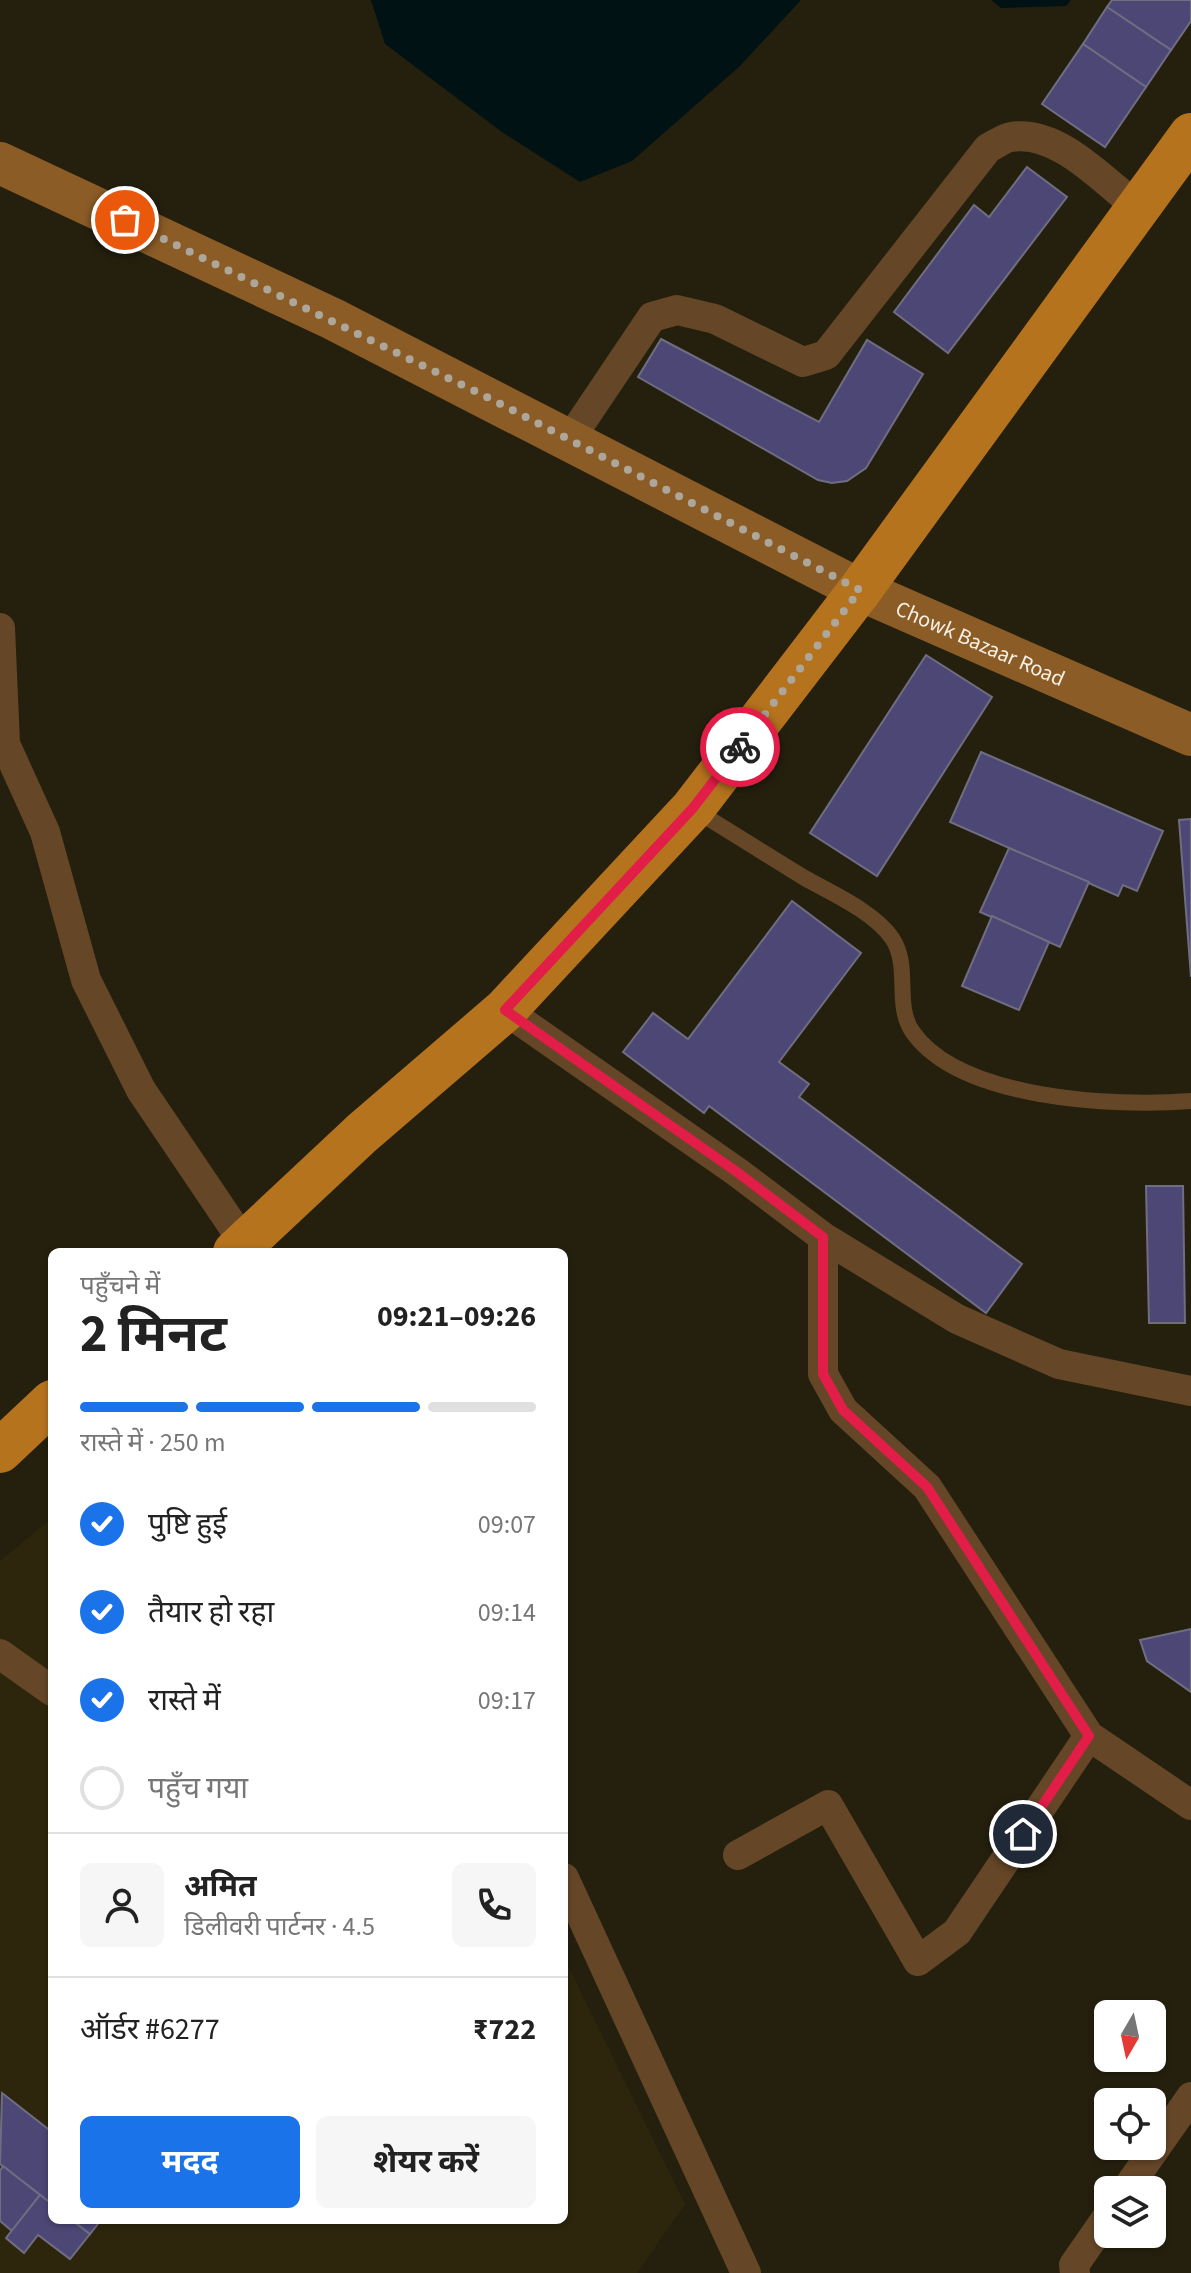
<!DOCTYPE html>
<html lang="hi">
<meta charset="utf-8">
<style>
:root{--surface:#fff;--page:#f6f6f6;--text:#222;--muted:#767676;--line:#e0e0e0;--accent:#1a73e8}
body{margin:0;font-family:"Source Sans 3","Noto Sans Devanagari",sans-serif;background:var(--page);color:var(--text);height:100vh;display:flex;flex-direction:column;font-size:30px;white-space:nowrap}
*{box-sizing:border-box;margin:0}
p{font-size:26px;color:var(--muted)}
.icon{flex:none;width:44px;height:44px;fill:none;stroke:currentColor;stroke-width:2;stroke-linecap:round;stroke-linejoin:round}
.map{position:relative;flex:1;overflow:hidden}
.details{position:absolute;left:48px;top:1248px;width:520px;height:976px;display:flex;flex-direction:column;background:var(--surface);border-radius:12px;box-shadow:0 2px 6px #0004}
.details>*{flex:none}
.needle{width:52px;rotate:189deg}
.tools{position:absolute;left:1094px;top:2000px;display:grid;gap:16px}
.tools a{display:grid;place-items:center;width:72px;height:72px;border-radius:12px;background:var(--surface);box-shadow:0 2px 6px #0004;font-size:40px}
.pin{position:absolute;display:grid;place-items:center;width:68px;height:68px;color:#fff;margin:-34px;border:4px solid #fff;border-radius:50%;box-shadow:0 2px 8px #0007}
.courier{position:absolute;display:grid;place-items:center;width:80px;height:80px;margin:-40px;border:6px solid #e11d48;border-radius:50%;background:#fff;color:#222;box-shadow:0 2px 10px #0007}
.overview em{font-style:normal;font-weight:700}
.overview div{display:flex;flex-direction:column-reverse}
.overview{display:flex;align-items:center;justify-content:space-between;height:136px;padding:0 32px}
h1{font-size:52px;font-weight:700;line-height:60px}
.bar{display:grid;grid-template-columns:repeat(4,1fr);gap:12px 8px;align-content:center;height:96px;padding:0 32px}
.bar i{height:10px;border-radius:6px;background:var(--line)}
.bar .active{background:var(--accent)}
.bar p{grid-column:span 4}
.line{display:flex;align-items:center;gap:20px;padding:0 32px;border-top:2px solid var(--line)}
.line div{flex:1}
.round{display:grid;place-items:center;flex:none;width:84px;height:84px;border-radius:12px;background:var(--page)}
ol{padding:0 32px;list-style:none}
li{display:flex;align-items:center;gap:24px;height:88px}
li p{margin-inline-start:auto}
li .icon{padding:8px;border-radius:50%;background:var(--accent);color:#fff;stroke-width:4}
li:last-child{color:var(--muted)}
li i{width:44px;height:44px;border:4px solid var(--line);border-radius:50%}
.action{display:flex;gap:16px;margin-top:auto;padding:16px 32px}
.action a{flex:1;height:92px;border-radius:12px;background:var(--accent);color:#fff;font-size:32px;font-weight:700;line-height:92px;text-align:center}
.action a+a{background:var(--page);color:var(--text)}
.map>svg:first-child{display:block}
</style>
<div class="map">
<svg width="1191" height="2273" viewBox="0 0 1191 2273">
<rect width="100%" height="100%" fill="#25200e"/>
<path fill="#2d260c" d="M52 1518V2220H564V1958L685 2204 637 2273H0V1561Z"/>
<g fill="#001213">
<path d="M371 0H801L740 66 632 161 580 182 502 132 385 44Z"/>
<path d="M991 0H1071L1066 6 1001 8Z"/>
</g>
<g fill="#4d4776" stroke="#6f6d82" stroke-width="2">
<path d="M1112 0H1191V21L1171 50 1107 7Z"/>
<path d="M1107 7 1171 50 1146 87 1083 44Z"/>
<path d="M1083 44 1146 87 1105 147 1042 104Z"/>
<path d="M1027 167 1067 197 948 353 894 312 974 205 989 217Z"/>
<path d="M661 339 819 422 867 340 923 374 866 468 847 481 832 483 818 480 638 377Z"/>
<path d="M926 655 992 697 877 876 810 833Z"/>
<path d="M981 752 1163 831 1137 891 1123 885 1118 896 950 822Z"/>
<path d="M1191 819V977L1179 820Z"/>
<path d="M1009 848 1089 882 1060 947 980 912Z"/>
<path d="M792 901 861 953 779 1062 809 1084 799 1097 1022 1264 986 1313 709 1106 704 1113 623 1052 653 1013 688 1039Z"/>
<path d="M992 916 1049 942 1019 1010 962 986Z"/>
<path d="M1146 1186H1183L1185 1323H1149Z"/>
<path d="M1191 1629V1692L1147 1661 1140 1640Z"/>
<path d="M2 2093 52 2132V2204L0 2164Z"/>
<path d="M3 2166 40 2195 12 2231 0 2221V2171Z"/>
<path d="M40 2195 52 2204V2220H72L90 2234 70 2259 38 2235 24 2253 6 2238Z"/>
<path d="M72 2220H101L90 2234Z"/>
</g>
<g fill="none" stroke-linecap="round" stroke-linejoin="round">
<path stroke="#654728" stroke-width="16" d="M695 810C731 832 767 855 803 877 831 893 873 911 892 938 911 966 894 1004 912 1031 959 1100 1115 1107 1191 1101"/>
<g stroke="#654728" stroke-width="30">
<path d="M570 439 652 317 677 310 715 319 803 362 826 355 988 148C995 145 1004 138 1011 137 1057 129 1103 180 1136 206"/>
<path d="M0 628 5 744 45 832 86 980 141 1090 245 1244"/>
<path d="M505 1010 737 1172 823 1237V1374L843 1410 927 1487 1089 1736 1191 1805"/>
<path d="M823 1237 957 1319 1059 1364 1191 1391"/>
<path d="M0 1654 52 1691"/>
<path d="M738 1855 828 1805 918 1961 957 1932 1089 1736"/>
<path d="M564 1878 746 2273"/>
<path d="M1126 2190 1191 2097"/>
<path d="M1075 2273 1074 2265 1108 2216"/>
</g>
<path stroke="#8c5c27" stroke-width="42" id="s1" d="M0 163 333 319 860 590 1191 735"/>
<g stroke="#b6731e" stroke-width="44">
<path d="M235 1252 362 1133 505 1010 693 808 860 590 1191 135"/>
<path d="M0 1451 52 1402"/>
</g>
</g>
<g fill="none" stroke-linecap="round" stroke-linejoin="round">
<path stroke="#aca79a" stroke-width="8" stroke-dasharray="0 14.4" d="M125 220 491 399 860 590 740 747"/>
<path stroke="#e11d48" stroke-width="10" d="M740 747 693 808 505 1010 737 1172 823 1237V1374L843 1410 927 1487 1089 1736 1023 1834"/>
</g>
<g text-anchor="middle" stroke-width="7" stroke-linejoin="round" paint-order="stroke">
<g font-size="22" fill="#f4f0e5" stroke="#25200e">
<text dy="8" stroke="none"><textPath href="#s1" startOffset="1092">Chowk Bazaar Road</textPath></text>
</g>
</g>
</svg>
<div class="tools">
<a><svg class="needle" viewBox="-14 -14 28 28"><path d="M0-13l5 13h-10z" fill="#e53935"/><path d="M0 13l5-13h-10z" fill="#767676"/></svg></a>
<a><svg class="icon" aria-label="locate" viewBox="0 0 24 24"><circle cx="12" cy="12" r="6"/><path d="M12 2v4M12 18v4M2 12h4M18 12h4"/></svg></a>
<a><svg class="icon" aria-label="layers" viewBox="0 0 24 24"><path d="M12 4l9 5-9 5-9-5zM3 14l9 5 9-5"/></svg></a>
</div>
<div class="pin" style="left:125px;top:220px;background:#ea580c"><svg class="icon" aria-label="bag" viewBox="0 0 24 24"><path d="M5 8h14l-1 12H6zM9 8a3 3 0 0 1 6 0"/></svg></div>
<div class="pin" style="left:1023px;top:1834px;background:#1f2937"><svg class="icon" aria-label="home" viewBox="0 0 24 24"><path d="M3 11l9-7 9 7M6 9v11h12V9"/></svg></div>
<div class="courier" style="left:740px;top:747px"><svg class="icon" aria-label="bike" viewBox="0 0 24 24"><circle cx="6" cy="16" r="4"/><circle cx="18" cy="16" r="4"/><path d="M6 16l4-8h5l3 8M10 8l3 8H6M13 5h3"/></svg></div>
<section class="details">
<div class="overview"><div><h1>2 मिनट</h1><p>पहुँचने में</p></div><em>09:21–09:26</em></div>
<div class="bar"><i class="active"></i><i class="active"></i><i class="active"></i><i></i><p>रास्ते में · 250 m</p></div>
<ol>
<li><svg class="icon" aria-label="check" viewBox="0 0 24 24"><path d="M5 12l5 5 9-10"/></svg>पुष्टि हुई<p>09:07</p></li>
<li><svg class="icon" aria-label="check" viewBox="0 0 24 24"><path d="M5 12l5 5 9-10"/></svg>तैयार हो रहा<p>09:14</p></li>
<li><svg class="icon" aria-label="check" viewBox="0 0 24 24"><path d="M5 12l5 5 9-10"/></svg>रास्ते में<p>09:17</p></li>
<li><i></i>पहुँच गया</li>
</ol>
<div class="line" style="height:144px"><a class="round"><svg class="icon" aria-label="person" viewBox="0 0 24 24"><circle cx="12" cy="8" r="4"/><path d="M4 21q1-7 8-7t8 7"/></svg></a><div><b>अमित</b><p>डिलीवरी पार्टनर · 4.5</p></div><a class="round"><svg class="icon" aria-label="phone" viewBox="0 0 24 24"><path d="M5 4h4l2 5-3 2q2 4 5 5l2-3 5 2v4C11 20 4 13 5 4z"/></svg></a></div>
<div class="line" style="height:104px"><div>ऑर्डर #6277</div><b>₹722</b></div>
<div class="action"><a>मदद</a><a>शेयर करें</a></div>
</section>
</div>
